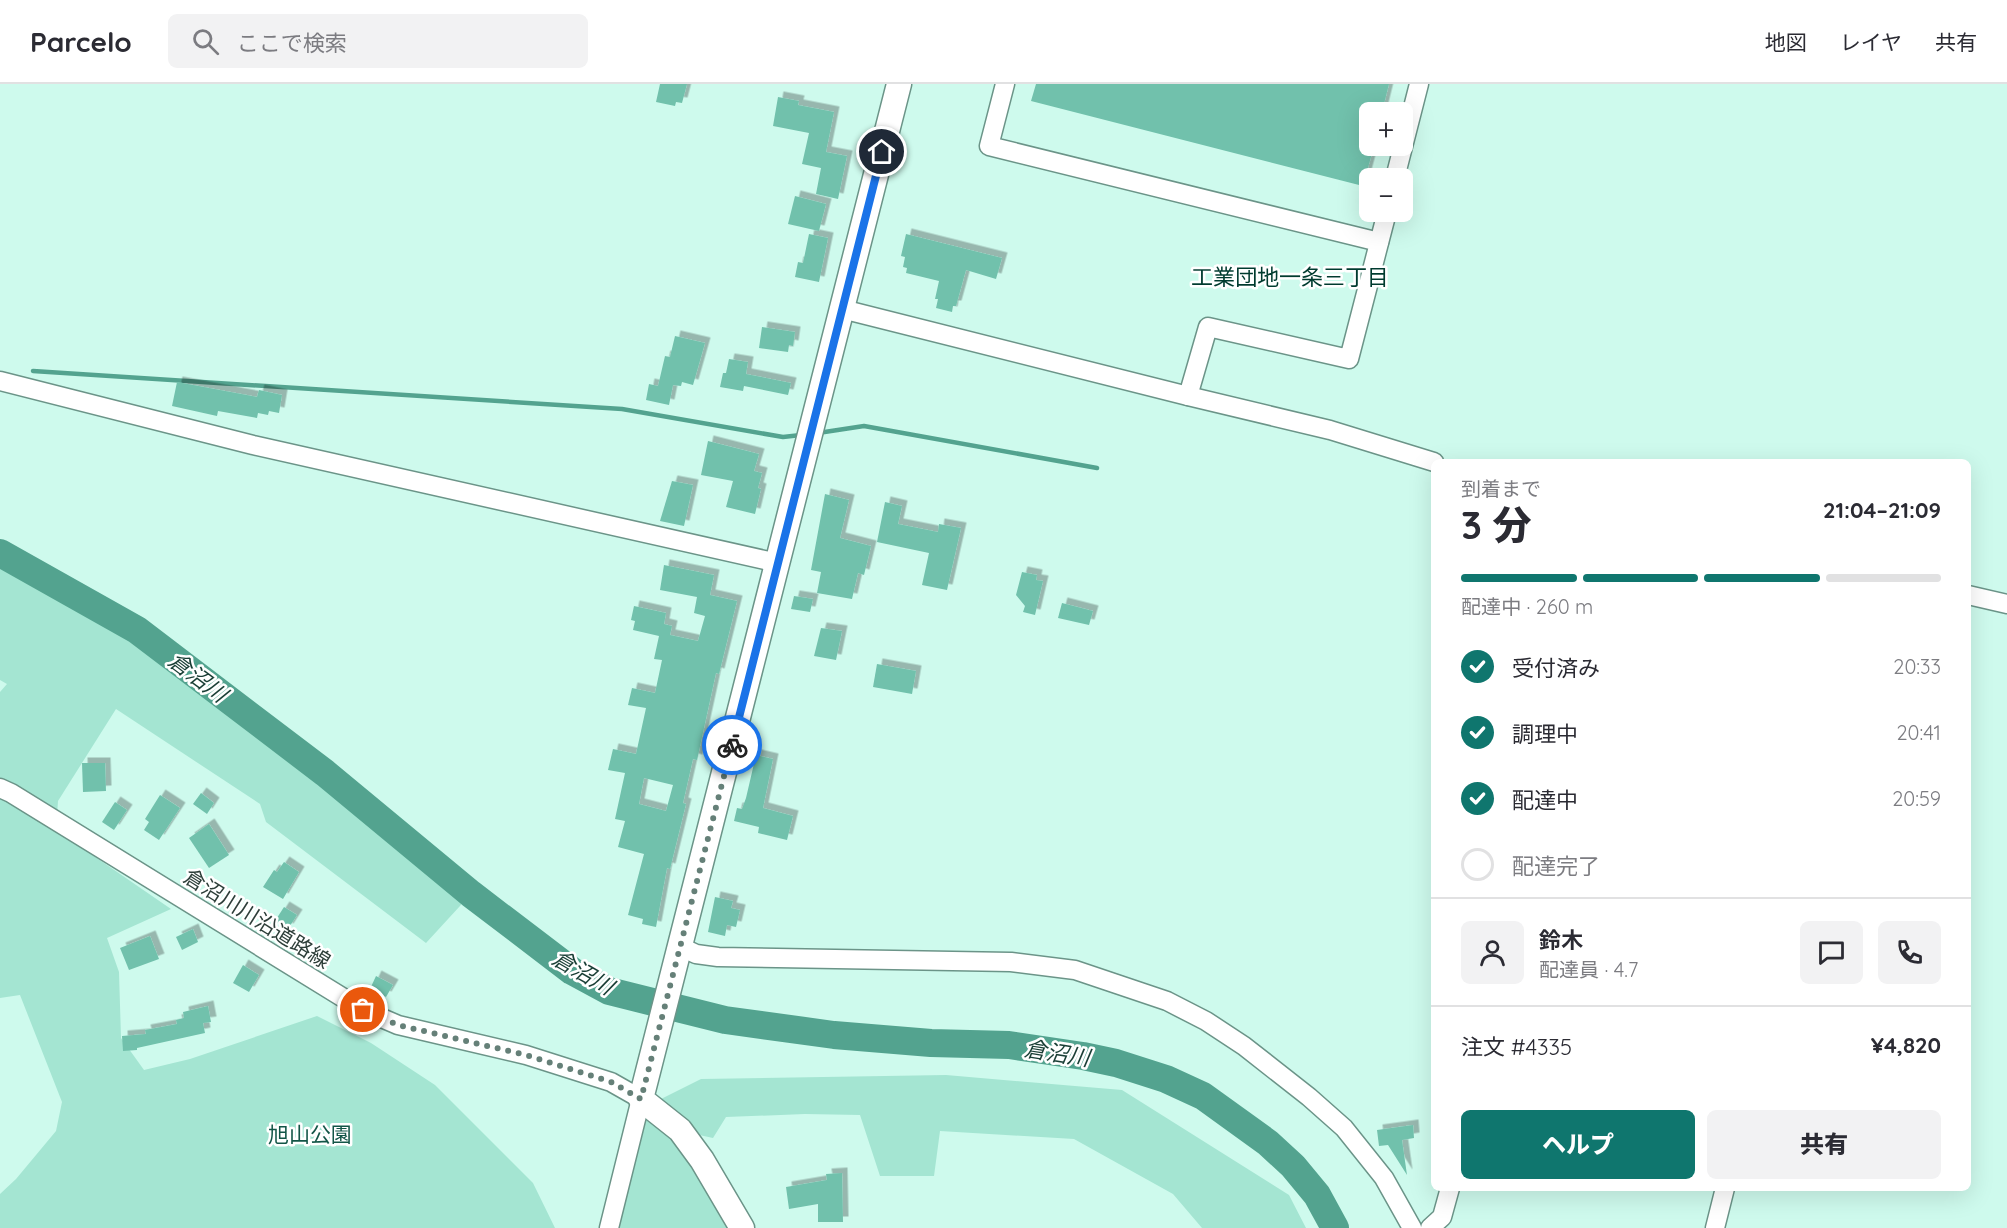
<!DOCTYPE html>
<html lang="ja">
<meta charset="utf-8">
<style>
:root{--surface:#fff;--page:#f2f2f3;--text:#2b2b33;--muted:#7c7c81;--line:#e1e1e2;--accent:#0f766e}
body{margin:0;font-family:Quicksand,"Noto Sans JP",sans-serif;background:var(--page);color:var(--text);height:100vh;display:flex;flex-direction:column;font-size:22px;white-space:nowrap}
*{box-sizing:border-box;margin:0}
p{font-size:20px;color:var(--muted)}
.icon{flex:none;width:33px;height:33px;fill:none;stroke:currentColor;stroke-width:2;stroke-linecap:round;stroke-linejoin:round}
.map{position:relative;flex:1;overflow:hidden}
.sheet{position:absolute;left:1431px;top:375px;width:540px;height:732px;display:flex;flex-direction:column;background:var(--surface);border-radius:9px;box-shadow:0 6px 24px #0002}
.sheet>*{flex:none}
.controls{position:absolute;left:1359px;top:18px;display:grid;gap:12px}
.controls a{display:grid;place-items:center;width:54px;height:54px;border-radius:9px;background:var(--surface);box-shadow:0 6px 24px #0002;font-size:30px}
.pin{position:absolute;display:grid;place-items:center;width:51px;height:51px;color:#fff;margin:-26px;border:3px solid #fff;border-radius:50%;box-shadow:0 2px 6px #0007}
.courier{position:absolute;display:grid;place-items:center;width:60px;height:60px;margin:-30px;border:4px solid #1a73e8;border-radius:50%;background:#fff;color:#222;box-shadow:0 2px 8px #0007}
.summary em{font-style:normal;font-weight:800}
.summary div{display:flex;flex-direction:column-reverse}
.summary{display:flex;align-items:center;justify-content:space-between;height:102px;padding:0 30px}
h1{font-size:39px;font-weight:800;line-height:45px}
.bar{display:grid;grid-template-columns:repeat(4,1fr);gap:9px 6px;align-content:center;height:72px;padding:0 30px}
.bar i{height:8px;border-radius:4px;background:var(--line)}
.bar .selected{background:var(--accent)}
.bar p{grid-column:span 4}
.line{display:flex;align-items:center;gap:15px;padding:0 30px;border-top:2px solid var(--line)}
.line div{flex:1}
.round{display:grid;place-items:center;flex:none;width:63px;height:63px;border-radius:9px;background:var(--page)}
ol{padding:0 30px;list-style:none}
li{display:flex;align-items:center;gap:18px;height:66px}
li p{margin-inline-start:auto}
li .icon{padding:6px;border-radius:50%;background:var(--accent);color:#fff;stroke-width:4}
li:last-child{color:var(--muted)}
li i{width:33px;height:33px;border:3px solid var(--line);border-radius:50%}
.button{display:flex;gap:12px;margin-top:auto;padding:12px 30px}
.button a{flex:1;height:69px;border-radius:9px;background:var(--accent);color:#fff;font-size:24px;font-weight:800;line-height:69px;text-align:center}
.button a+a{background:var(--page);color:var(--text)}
header{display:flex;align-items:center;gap:36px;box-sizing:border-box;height:84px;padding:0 30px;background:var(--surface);border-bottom:2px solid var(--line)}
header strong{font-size:28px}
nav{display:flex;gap:33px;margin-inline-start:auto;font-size:21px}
.search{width:420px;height:54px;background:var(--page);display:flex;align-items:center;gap:15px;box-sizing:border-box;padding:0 21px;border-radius:9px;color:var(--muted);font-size:22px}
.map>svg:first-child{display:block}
</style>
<header>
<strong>Parcelo</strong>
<div class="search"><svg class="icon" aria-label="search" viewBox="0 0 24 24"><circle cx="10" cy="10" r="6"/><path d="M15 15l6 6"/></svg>ここで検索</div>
<nav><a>地図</a><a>レイヤ</a><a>共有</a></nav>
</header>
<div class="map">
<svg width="2007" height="1144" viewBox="0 0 2007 1144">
<defs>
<filter id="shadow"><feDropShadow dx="5.5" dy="-5.5" stdDeviation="0" flood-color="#0004"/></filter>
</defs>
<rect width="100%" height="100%" fill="#cefaed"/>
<g fill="#a4e5d2">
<path d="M0 469 137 546 325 689 471 810 426 859 266 738 260 720 116 625 58 717 56 746 171 825 107 854 119 888 121 954 144 986 190 975 317 932 371 959 435 1001 533 1099 555 1144H0V1110L16 1095 56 1047 62 1018 20 911 0 914V608L7 600 0 596Z"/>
<path d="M946 991 1122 1006 1289 1111 1306 1144H1202L1173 1110 1074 1055 940 1047 934 1092H880L860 1031 805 1030 726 1033 713 1054 681 1047 738 1144H609L640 1054 649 1021 701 995Z"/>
</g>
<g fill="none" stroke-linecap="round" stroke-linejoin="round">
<g stroke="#53a38f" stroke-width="4.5">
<path d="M33 287 622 325 783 353 801 351"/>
<path d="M818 349 864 342 1097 384"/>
</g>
<path stroke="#53a38f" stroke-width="28" d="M0 469 137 546 325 689 471 810 572 887 609 907 725 936 834 951 931 959 1009 961 1083 972 1116 979 1166 995 1203 1012 1268 1059 1293 1082 1317 1111 1335 1144"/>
</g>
<g fill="#71c1ac" fill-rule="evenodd" filter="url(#shadow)">
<path d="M660 0H687L682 19 676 18 675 22 656 18Z"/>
<path d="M1036 0H1389L1382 28H1370V62H1374L1363 102 1031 17Z"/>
<path d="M778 13 799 17 798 21 834 28 826 68 847 72 838 115 816 110 821 84 802 80 809 49 773 42Z"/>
<path d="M795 112 826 120 819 147 788 140Z"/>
<path d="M809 150 828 154 819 198 795 193 798 178 803 179Z"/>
<path d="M906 150 1002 174 996 195 966 186 956 222H953L952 228 936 224 938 215H935L939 197 906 189 907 184 903 183 905 173 901 172Z"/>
<path d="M762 243 795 248 793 262 789 261 788 268 759 264Z"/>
<path d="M675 252 705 259 693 301 682 298 681 302 673 301 669 321 646 316 649 300 658 302 665 272 670 273Z"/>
<path d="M729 275 748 278 746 290 791 299 788 311 744 302 743 307 720 303 723 289H726Z"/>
<path d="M177 298 257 313 259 306 282 311 279 329 269 327 268 331 258 329 257 334 218 327 217 332 172 322Z"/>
<path d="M708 357 759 370 754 387 762 389 758 404 761 405 755 430 726 423 733 397 701 391Z"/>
<path d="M672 397 693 401 684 442 660 437Z"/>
<path d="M825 410 849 416 840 454 871 462 864 491 858 489 852 515 817 509 821 488 811 486Z"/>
<path d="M885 418 902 422 898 440 938 448 939 440 961 444 947 506 922 501 929 469 877 458Z"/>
<path d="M664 481 714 491 710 511 737 517 719 590 716 589 697 676 693 675 683 719 686 720 670 785 667 784 656 843 642 840 643 835 628 831 644 770 618 763 625 737 615 735 625 689 608 686 613 665 636 670 646 624 628 621 632 604 655 609 662 576 654 575 659 552 633 546 635 537 631 536 634 522 666 529 664 540 672 542 670 551 698 557 705 532 694 529 697 513 660 506ZM644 694 673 701 666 727 639 720Z"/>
<path d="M1022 488 1037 491 1036 496 1043 497 1035 531 1023 528 1025 522 1016 511Z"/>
<path d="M794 512 813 515 810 528 791 525Z"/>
<path d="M1062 519 1093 527 1089 541 1058 534Z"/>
<path d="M821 544 842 547 836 576 814 572Z"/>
<path d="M877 580 916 587 912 610 873 603Z"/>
<path d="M756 671 773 675 763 724 793 732 787 756 758 749 759 743 734 737 737 724 742 725 746 714Z"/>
<path d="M82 679H105L106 707 83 708Z"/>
<path d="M201 709 214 719 207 730 193 720Z"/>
<path d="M160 711 180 724 159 756 144 746 149 738 145 735Z"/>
<path d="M115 718 127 726 114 746 102 738Z"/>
<path d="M209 740 229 771 209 784 189 754Z"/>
<path d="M284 778 299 788 283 815 263 803 274 786 277 788Z"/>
<path d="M715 813 733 817 731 824 740 826 736 843 727 841 725 852 708 848Z"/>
<path d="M284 823 297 831 288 845 275 837Z"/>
<path d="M193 845 198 858 182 866 176 853Z"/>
<path d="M150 852 159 875 129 886 120 864Z"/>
<path d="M243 881 259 891 249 908 233 899Z"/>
<path d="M376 892 393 901 386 913 370 905Z"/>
<path d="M208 922 211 938 203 939 205 949 137 964V966L123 967 122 952 146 950 145 946 177 940 176 936 184 934 183 928Z"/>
<path d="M1413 1041 1414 1054 1402 1056 1407 1091 1388 1061 1379 1062 1377 1046Z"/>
<path d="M842 1089 843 1138H818V1120L789 1125 786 1103 827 1096 826 1090Z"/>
</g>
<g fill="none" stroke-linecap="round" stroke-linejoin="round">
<defs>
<g id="minor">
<path d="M1005 0 989 62 1379 158"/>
<path d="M1395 94 1419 0"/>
<path d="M842 225 1188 312 1330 346 1434 378"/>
<path d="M0 297 253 361 778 479"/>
<path d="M1188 312 1208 243 1349 275 1387 128"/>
<path d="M1968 511 2007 520"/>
<path d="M0 704 11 709 363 926 398 941 526 971 611 998 641 1015 609 1144"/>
<path d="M681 863 696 870 718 873 1011 878 1075 886 1167 917 1206 937 1244 962 1309 1013 1344 1044 1384 1094 1412 1144"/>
<path d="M1430 1144 1442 1133 1450 1104"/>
<path d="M1715 1144 1725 1104"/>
</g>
<path id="major" d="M742 1144 702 1076 680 1046 641 1015 899 0"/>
</defs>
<use href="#minor" stroke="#6b9488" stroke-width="21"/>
<use href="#major" stroke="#6b9488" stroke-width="27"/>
<use href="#minor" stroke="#fff" stroke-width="18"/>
<use href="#major" stroke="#fff" stroke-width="24"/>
</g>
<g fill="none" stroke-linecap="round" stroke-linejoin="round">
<path stroke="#658078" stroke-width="6" stroke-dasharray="0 10.8" d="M363 926 398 941 526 971 611 998 641 1015 732 661"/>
<path stroke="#1a73e8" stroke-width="8" d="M732 661 882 68"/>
</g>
<g text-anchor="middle" stroke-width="5" stroke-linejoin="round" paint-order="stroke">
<g font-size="21" fill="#2d3e39" stroke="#fff">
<text transform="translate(257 835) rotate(32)" y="7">倉沼川川沿道路線</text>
</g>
<g font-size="21" fill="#125547" stroke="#fff">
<text x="310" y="1058">旭山公園</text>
</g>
<g font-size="22" fill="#003b2f" stroke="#fff">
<text x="1290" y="201">工業団地一条三丁目</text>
</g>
<g font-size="22" font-style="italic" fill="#193e35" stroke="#fff">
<text transform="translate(198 593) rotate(37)" y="8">倉沼川</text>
<text transform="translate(583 888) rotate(30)" y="8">倉沼川</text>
<text transform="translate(1057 969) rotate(9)" y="8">倉沼川</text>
</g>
</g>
</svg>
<div class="controls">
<a>+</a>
<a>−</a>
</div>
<div class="pin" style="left:363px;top:926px;background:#ea580c"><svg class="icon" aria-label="bag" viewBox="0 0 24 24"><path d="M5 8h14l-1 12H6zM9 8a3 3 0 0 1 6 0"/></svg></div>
<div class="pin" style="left:882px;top:68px;background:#1f2937"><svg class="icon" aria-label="home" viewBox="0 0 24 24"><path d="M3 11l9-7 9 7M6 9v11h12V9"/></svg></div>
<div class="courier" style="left:732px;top:661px"><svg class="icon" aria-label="bike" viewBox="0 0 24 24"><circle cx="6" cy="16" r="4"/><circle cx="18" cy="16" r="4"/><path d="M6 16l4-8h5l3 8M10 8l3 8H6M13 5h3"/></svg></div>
<section class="sheet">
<div class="summary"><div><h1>3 分</h1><p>到着まで</p></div><em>21:04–21:09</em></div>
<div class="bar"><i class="selected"></i><i class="selected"></i><i class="selected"></i><i></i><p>配達中 · 260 m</p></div>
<ol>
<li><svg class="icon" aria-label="check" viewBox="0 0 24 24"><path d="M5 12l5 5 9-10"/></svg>受付済み<p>20:33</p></li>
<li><svg class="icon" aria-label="check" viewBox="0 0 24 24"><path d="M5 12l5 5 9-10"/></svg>調理中<p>20:41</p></li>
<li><svg class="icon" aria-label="check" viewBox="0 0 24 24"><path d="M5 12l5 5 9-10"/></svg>配達中<p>20:59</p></li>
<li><i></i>配達完了</li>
</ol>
<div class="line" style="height:108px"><a class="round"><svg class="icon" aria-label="person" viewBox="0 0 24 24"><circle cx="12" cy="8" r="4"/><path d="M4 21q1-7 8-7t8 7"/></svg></a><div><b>鈴木</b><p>配達員 · 4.7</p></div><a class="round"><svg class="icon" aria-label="chat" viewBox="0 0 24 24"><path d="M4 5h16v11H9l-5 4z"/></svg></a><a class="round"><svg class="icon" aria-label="phone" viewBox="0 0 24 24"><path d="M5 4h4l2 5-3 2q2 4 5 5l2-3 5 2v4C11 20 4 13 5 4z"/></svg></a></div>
<div class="line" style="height:78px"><div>注文 #4335</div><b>¥4,820</b></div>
<div class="button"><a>ヘルプ</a><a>共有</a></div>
</section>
</div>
